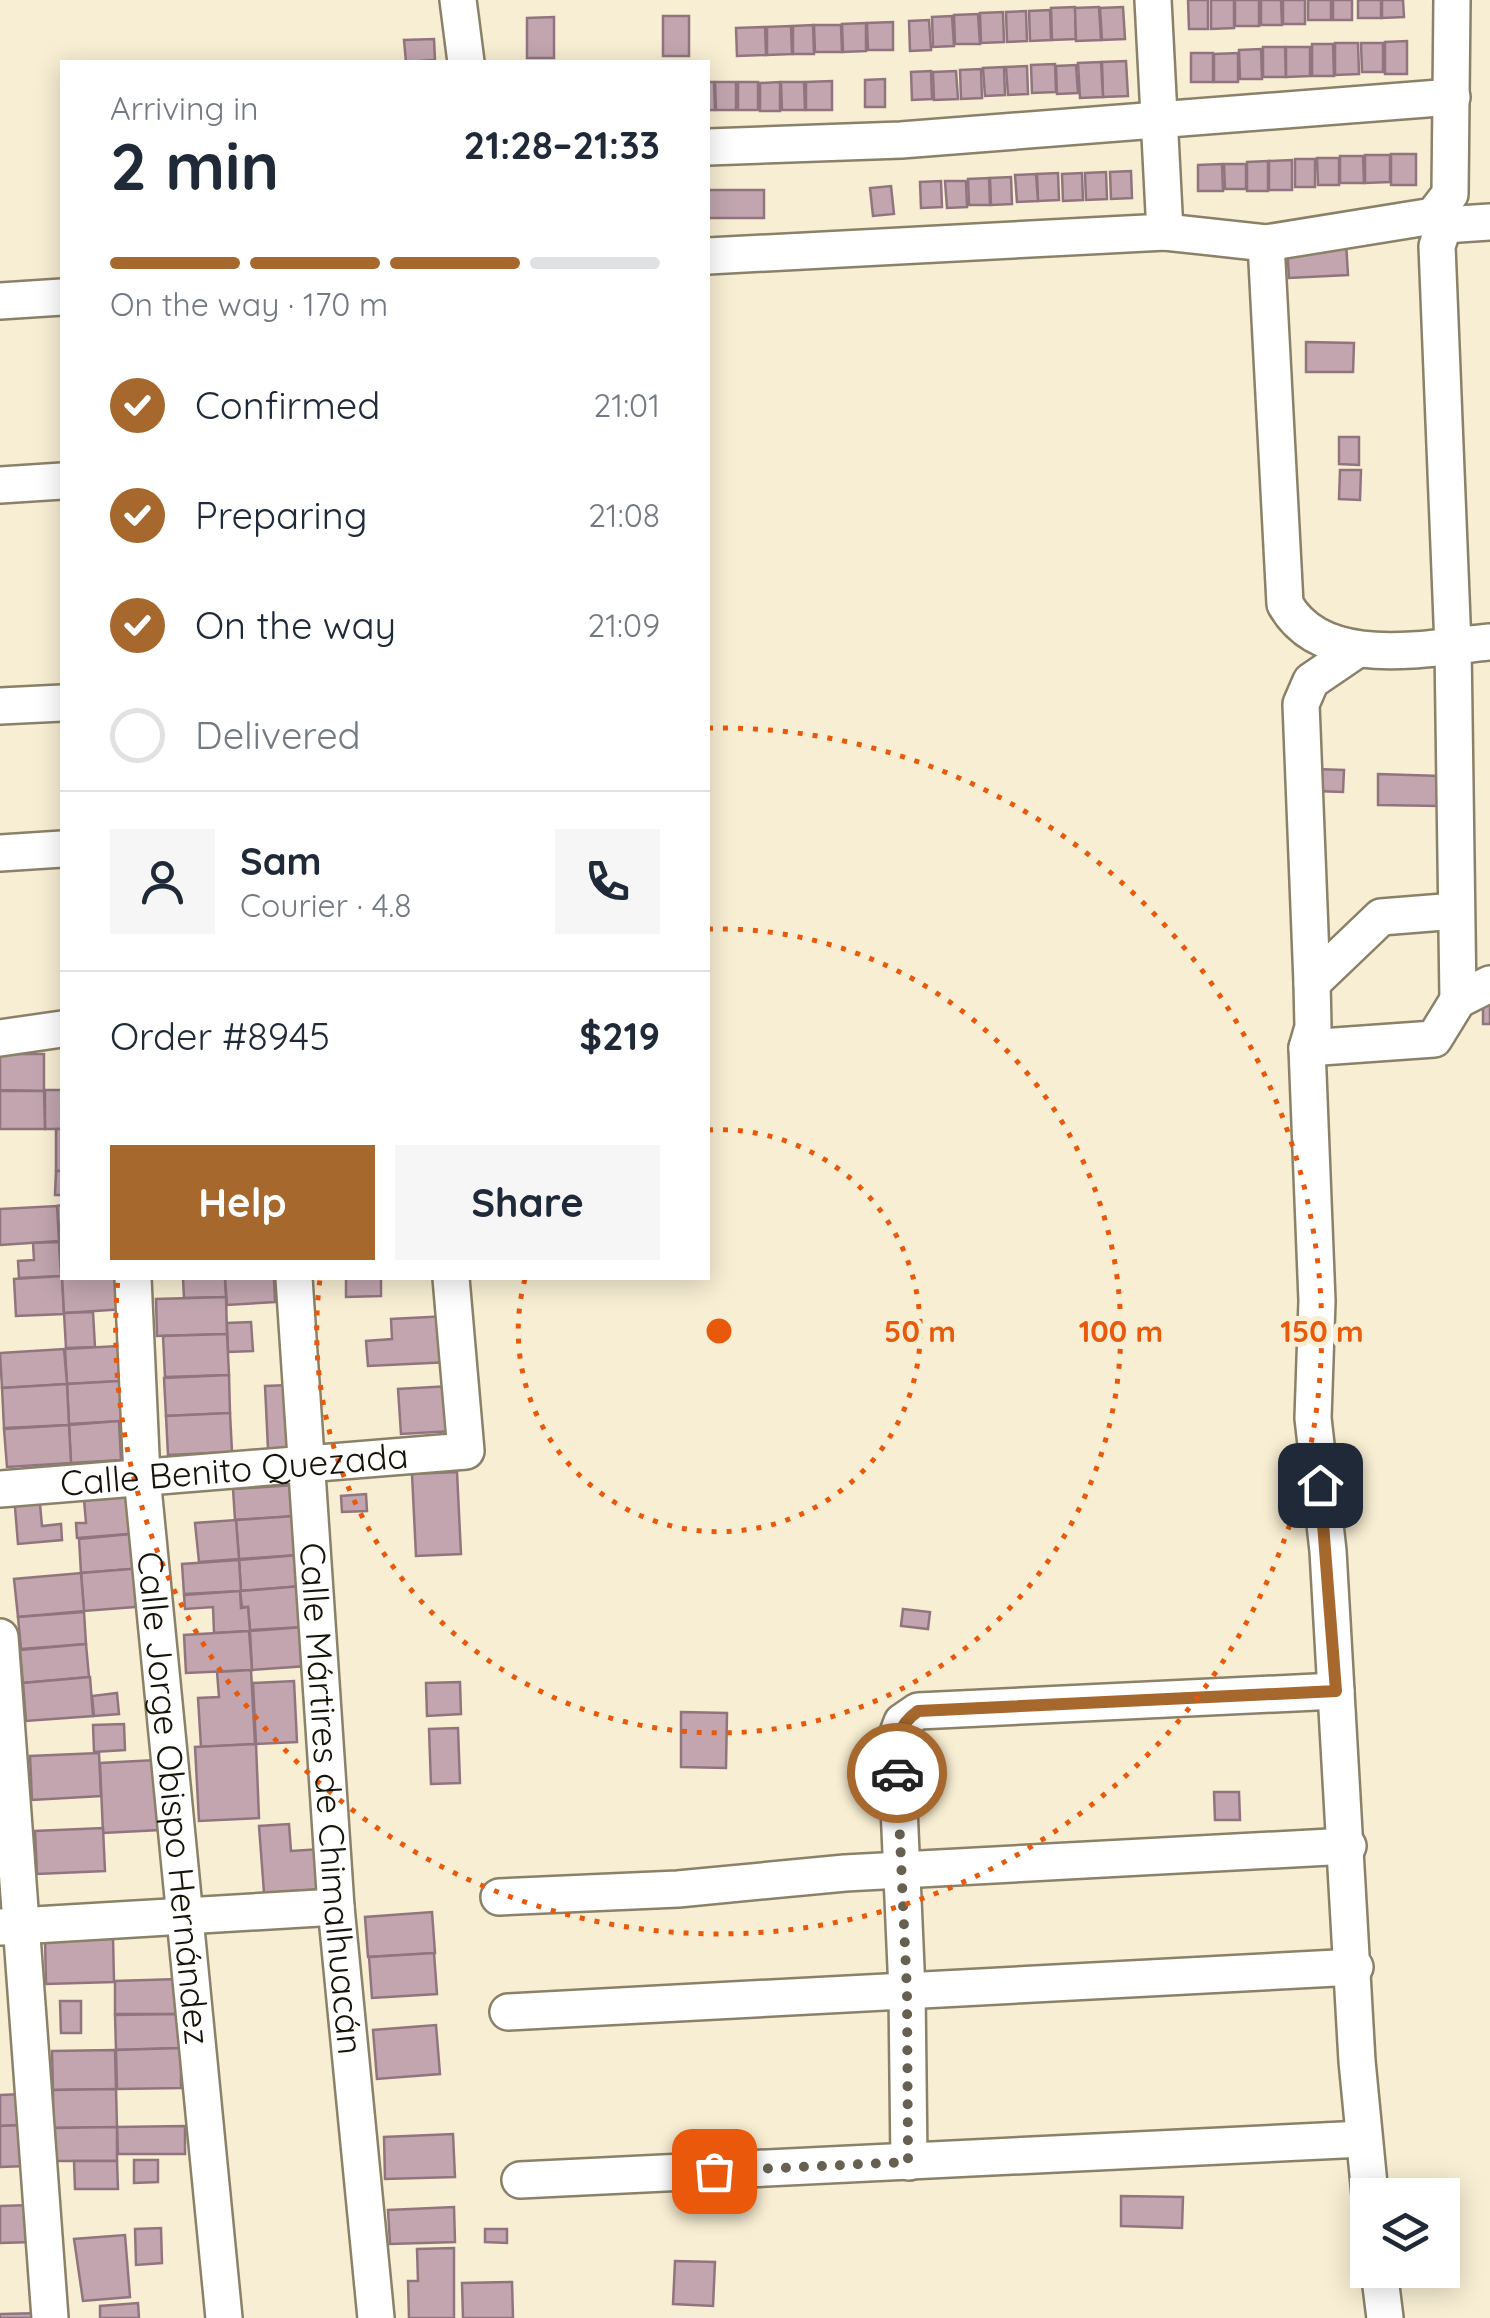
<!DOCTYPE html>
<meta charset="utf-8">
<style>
:root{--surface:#fff;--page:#f6f6f7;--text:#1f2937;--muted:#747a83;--line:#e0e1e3;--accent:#a6682d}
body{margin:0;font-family:Quicksand,sans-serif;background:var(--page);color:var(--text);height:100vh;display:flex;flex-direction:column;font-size:38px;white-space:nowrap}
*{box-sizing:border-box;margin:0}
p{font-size:32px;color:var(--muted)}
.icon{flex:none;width:55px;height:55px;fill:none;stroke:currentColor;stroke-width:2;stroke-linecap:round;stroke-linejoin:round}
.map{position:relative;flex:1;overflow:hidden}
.sheet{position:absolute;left:60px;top:60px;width:650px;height:1220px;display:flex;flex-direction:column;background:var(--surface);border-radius:0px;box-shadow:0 5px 25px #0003}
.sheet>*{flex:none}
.controls{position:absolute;left:1350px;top:2178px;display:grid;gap:20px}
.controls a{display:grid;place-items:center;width:110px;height:110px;border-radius:0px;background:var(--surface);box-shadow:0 5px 25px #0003;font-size:50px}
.pin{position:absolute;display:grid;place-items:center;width:85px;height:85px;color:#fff;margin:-42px;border-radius:20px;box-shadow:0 5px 15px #0006}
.courier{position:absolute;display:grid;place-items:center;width:100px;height:100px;margin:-50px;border:8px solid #a6682d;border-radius:50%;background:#fff;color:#222;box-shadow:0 2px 12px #0007}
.head em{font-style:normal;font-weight:700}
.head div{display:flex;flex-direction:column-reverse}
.head{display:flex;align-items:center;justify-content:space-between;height:170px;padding:0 50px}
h1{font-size:65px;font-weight:700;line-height:75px}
.bar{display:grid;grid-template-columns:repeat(4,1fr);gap:15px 10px;align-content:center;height:120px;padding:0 50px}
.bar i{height:12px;border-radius:8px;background:var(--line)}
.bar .selected{background:var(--accent)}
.bar p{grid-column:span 4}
.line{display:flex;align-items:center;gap:25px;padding:0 50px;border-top:2px solid var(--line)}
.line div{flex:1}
.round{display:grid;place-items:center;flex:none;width:105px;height:105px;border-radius:0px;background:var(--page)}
ol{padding:0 50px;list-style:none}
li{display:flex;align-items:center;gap:30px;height:110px}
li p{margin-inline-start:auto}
li .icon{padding:10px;border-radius:50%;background:var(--accent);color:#fff;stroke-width:4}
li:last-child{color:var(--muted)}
li i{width:55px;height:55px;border:5px solid var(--line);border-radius:50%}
.action{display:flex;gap:20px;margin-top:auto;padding:20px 50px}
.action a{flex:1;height:115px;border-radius:0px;background:var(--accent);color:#fff;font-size:40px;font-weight:700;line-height:115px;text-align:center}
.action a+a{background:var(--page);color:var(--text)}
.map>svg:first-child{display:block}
</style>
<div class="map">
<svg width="1490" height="2318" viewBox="0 0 1490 2318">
<rect width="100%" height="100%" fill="#f8eed3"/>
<g fill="#c2a5af" stroke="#90757f" stroke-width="2.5">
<path d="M1188 0H1208V29H1189Z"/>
<path d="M1211 0H1234V28L1211 29Z"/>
<rect x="1235" y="0" width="24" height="26"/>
<path d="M1261 0H1281L1282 25H1261Z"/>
<rect x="1283" y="0" width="22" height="24"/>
<rect x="1308" y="0" width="23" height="20"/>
<rect x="1333" y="0" width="19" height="20"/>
<rect x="1358" y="0" width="23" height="18"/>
<path d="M1382 0H1403L1404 17 1382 18Z"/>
<path d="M1075 7 1076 39 1052 40 1051 8Z"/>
<path d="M1099 7 1101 40 1076 41 1075 8Z"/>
<path d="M1123 7 1125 39 1102 40 1100 8Z"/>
<path d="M1050 10 1051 40 1030 41 1029 11Z"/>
<path d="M1026 11 1027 41 1007 42 1006 12Z"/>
<path d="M1003 12 1004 42 981 43 980 13Z"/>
<path d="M978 14 980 44H955L954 15Z"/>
<rect x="663" y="16" width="26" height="40"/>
<path d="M952 16 954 46 933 47 932 17Z"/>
<path d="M554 17V58H527V18Z"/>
<path d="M929 20 931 50 910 51 909 21Z"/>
<path d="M893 22V50H868L867 23Z"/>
<path d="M866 23V51L843 52 842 24Z"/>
<path d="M813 25 814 54H793V26Z"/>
<path d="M814 25H841L842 52H815Z"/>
<path d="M791 26 792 54 767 55V27Z"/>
<path d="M765 27 766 55 737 56 736 28Z"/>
<path d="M434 39 435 60 406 62 404 40Z"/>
<path d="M1407 41V74H1385V42Z"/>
<path d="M1335 43H1358L1359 74 1335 75Z"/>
<path d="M1361 43H1383V72H1362Z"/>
<path d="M1312 44H1333L1334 76H1312Z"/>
<path d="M1263 47H1285L1286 77H1263Z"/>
<path d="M1286 47H1310V76L1286 77Z"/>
<path d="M1261 49 1262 79H1240L1239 50Z"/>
<rect x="1191" y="53" width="22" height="29"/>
<path d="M1238 53V82H1214V54Z"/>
<path d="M1126 61 1128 96 1103 97 1102 62Z"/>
<path d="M1101 62 1103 97 1080 98 1078 63Z"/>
<path d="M1055 64 1056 92 1032 93 1031 65Z"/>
<path d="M1076 65 1078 93 1057 94 1056 66Z"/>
<path d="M1027 66 1028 94 1008 95 1006 67Z"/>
<path d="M1004 67 1005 95 985 96 983 68Z"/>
<path d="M981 69 982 98 961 99 960 70Z"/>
<path d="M931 71 932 99 912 100 911 72Z"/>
<path d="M956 71 958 99 934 100 933 72Z"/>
<path d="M885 79V107H865V80Z"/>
<path d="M832 81V110H806V82Z"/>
<path d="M708 82H714L715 110H708Z"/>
<path d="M715 82H736V110H716Z"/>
<rect x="738" y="82" width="20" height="28"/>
<path d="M780 82V111H760V83Z"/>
<path d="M781 82H804L805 110H782Z"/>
<rect x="1391" y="154" width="25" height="31"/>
<path d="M1365 155H1390V182L1365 183Z"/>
<path d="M1340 156H1363L1364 183H1340Z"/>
<path d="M1317 158H1339V185H1318Z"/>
<rect x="1295" y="159" width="20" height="28"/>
<path d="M1292 160V190H1269V161Z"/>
<path d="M1268 161V191H1247V162Z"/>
<path d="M1222 164 1223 191H1198V165Z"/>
<path d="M1224 164H1246V189H1225Z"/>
<path d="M1131 171 1132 198 1111 199 1110 172Z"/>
<path d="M1106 172 1107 199 1086 200 1085 173Z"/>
<path d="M1058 173 1059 200 1038 201 1037 174Z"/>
<path d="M1082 173 1083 200 1063 201 1062 174Z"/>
<path d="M1036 174 1038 201 1017 202 1015 175Z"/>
<path d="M1011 177 1012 204 991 205 990 178Z"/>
<path d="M989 178 990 205H969L968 179Z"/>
<path d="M941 181 942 207 921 208 920 182Z"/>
<path d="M945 181H966L967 207 947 208Z"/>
<path d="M891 186 894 214 873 216 870 188Z"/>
<rect x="708" y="190" width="56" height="28"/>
<path d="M1346 242 1348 275 1289 278 1287 246Z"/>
<path d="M1306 342 1354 343 1353 372H1306Z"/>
<path d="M1339 437H1359V465L1339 464Z"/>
<path d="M1340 470H1361L1360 500 1339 499Z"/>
<path d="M1315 769 1344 770 1343 792 1314 791Z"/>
<path d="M1378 774 1440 776V806L1378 805Z"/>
<rect x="1483" y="991" width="7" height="33"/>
<path d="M0 1054H44V1091L0 1090Z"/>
<rect x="45" y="1090" width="17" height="39"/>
<path d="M0 1091H44L45 1129H0Z"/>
<rect x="56" y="1129" width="6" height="42"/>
<path d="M56 1171H62V1195H55Z"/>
<path d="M62 1205V1242H60L57 1206Z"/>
<path d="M57 1206 59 1241 0 1245V1209Z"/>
<path d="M59 1242 61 1276 19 1278 18 1261 34 1260 33 1243Z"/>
<path d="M62 1276 64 1314 16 1316 14 1279Z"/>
<path d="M62 1276 123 1278 125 1309 64 1313Z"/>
<path d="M183 1278H225L226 1297 184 1298Z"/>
<path d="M225 1278H274L275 1302 227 1305Z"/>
<path d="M346 1278H381V1296L346 1297Z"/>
<path d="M226 1297 227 1334 157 1336 156 1299Z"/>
<path d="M93 1312 95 1347 66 1348 64 1313Z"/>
<path d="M448 1316 450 1362 368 1366 366 1341 392 1339 391 1319Z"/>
<path d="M251 1322 253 1351 228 1352 227 1323Z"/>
<path d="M227 1334 229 1375 165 1377 163 1336Z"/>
<path d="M118 1346 120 1381 67 1384 65 1349Z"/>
<path d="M64 1349 67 1384 2 1388 0 1353Z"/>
<path d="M229 1375 230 1413 166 1416 164 1378Z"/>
<path d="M120 1381 122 1421 69 1424 67 1384Z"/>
<path d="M67 1384 69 1425 4 1428 2 1388Z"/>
<path d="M289 1385 292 1448 268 1449 265 1386Z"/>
<path d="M450 1386 453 1431 401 1434 398 1389Z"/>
<path d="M230 1413 232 1452 168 1455 166 1416Z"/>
<path d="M119 1421 121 1460 71 1463 69 1425Z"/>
<path d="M69 1425 71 1463 7 1467 4 1429Z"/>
<path d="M457 1472 461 1554 416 1556 412 1474Z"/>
<path d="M136 1484 141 1533 77 1538 76 1523H86L83 1488Z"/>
<path d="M294 1485 296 1516 235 1520 233 1489Z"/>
<path d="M39 1493 42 1526 61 1524 62 1540 18 1544 14 1495Z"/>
<path d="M366 1494 367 1511 342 1512 341 1496Z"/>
<path d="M296 1516 299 1555 239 1559 236 1520Z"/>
<path d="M236 1520 239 1559 199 1562 195 1523Z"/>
<path d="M141 1533 143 1568 81 1573 79 1539Z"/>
<path d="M299 1555 302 1586 241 1591 239 1560Z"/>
<path d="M239 1560 241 1591 184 1594 182 1564Z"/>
<path d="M143 1568 147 1606 84 1611 81 1573Z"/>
<path d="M81 1573 84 1611 18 1617 14 1579Z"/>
<path d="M302 1586 304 1627 250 1630 248 1607H242L240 1591Z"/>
<path d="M240 1591 241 1608 248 1607 250 1631 214 1633 213 1607 185 1609 184 1595Z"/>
<path d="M903 1609 930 1612 928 1629 901 1626Z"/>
<path d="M84 1612 86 1644 21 1649 18 1617Z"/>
<path d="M304 1627 307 1666 252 1670 250 1631Z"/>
<path d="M249 1631 252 1670 186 1673 184 1635Z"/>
<path d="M86 1644 89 1677 23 1683 20 1650Z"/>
<path d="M251 1670 255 1744 201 1747 198 1698 219 1697 217 1672Z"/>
<path d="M90 1677 93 1716 26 1721 23 1683Z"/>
<path d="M294 1681 297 1742 256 1744 253 1683Z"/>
<path d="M460 1682 461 1714 427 1716 426 1683Z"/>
<path d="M117 1693 119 1714 94 1716 92 1696Z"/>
<path d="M681 1712 727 1713 726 1768 681 1767Z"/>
<path d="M124 1724 125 1750 94 1752 93 1725Z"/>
<path d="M458 1728 460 1783 431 1784 429 1729Z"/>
<path d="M256 1744 259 1818 199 1821 195 1747Z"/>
<path d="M99 1753 101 1796 32 1800 30 1756Z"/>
<path d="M156 1760 160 1830 103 1833 100 1763Z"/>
<path d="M1214 1792H1239L1240 1820H1215Z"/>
<path d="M289 1824 291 1851 321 1849 323 1889 264 1893 259 1826Z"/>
<path d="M103 1828 105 1871 37 1874 35 1831Z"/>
<path d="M432 1912 435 1953 368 1957 365 1917Z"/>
<path d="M113 1937 114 1982 46 1984 45 1939Z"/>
<path d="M434 1953 437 1994 372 1998 369 1957Z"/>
<path d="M178 1979 179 2014H115V1981Z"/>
<path d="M60 2001H81V2033H61Z"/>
<path d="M180 2014V2048L116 2050 115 2015Z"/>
<path d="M436 2025 440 2074 377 2079 373 2030Z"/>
<path d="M181 2048V2088L117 2089 116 2050Z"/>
<path d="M115 2050 116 2089 53 2090 52 2051Z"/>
<path d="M116 2089 117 2127 53 2128V2090Z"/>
<path d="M22 2094 24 2125 0 2126V2095Z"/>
<path d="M24 2125 26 2166 0 2167V2126Z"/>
<path d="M185 2126V2154H118L117 2127Z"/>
<path d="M117 2127V2161H53V2128Z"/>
<path d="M453 2134 455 2177 385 2179 384 2137Z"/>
<path d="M134 2160H158V2182L134 2183Z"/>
<path d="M74 2161H117L118 2189H75Z"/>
<path d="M1121 2196 1183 2197 1182 2228 1121 2226Z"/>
<path d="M31 2205 32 2242 0 2243V2206Z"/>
<path d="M454 2207 455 2242 390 2244 388 2210Z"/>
<path d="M161 2228 162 2263 136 2265 135 2229Z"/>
<path d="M485 2229H507V2243L485 2242Z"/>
<path d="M125 2235 130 2297 83 2301 74 2239Z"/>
<path d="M454 2248V2318H409L408 2281H418L417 2249Z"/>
<path d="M675 2261 715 2262 713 2306 673 2304Z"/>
<path d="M512 2282 513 2318H463L462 2283Z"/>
<path d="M138 2303 139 2318H100V2306Z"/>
<path d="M42 2313V2318H0V2314Z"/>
</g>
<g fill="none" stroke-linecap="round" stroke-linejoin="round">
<defs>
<g id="minor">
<path d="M458 0 466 62"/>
<path d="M1153 0 1165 232"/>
<path d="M708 147 901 140 1452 97"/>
<path d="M1433 216 1444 225 1490 222"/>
<path d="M1444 225 1437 246 1453 646 1458 1000"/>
<path d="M1266 243 1285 604C1322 671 1425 648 1490 642"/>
<path d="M708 256 1165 232 1266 243 1433 216 1450 194 1452 0"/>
<path d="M0 301 62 297"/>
<path d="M0 485 62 481"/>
<path d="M1355 651 1311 681 1301 704 1312 983 1313 1027 1307 1048 1434 1039 1458 1000 1490 984"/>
<path d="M0 706 62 703"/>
<path d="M0 853 62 849"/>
<path d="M1312 983 1381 917 1456 911"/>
<path d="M0 1038 62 1029"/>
<path d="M1307 1048 1317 1301 1313 1418 1328 1551 1357 2061 1370 2195"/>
<path id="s1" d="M133 1278 142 1477 224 2318"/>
<path id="s2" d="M294 1278 336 1907 376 2318"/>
<path id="s3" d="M0 1489 466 1451 451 1278"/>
<path d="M0 1637 50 2318"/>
<path d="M499 1897 678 1889 845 1873 1348 1846"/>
<path d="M1 1927 336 1907"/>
<path d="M508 2012 1355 1967"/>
<path d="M909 2162 907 1991 896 1738 902 1722 918 1711 1336 1691"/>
<path d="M520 2180 1363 2139"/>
<path d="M1379 2270 1385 2318"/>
</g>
</defs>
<use href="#minor" stroke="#8a8168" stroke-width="40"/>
<use href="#minor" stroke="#fff" stroke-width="35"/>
</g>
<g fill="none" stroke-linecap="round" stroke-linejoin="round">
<path stroke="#656050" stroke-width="10" stroke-dasharray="0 18" d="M714 2171 908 2162 907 1991 897 1773"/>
<path stroke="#a6682d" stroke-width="12" d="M897 1773C896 1745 894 1728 918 1711L1336 1691 1320 1485"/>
</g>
<g fill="none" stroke="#e8590c" stroke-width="5" stroke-dasharray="5 10">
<path d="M708 1130A201 201 0 1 1 525 1279"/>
<path d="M708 929A402 402 0 1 1 320 1279"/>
<path d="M708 728A603 603 0 1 1 118 1278"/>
</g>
<g text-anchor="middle" stroke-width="10" stroke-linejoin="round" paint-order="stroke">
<g font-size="35" fill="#161309" stroke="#f8eed3">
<text dy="12" stroke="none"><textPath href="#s3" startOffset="235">Calle Benito Quezada</textPath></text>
<text dy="12" stroke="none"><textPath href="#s1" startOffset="522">Calle Jorge Obispo Hernández</textPath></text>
<text dy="12" stroke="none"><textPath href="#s2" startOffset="522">Calle Mártires de Chimalhuacán</textPath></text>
</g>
</g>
<circle cx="719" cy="1331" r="15" fill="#e8590c" stroke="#f8eed3" stroke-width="5"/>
<g font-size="30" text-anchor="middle" font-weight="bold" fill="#e8590c" stroke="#f8eed3" stroke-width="10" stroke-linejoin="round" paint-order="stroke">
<text x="920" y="1342">50 m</text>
<text x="1121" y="1342">100 m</text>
<text x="1322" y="1342">150 m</text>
</g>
</svg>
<div class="controls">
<a><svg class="icon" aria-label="layers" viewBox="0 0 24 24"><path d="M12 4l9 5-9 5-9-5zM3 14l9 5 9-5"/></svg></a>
</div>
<div class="pin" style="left:714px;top:2171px;background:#ea580c"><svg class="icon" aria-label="bag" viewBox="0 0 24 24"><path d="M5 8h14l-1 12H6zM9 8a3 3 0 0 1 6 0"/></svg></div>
<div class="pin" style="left:1320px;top:1485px;background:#1f2937"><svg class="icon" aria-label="home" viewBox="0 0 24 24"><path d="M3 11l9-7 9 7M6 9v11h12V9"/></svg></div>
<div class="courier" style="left:897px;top:1773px"><svg class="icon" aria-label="car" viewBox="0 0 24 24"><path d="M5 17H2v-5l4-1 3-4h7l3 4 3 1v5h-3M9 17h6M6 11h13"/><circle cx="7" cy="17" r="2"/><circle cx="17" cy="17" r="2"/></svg></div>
<section class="sheet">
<div class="head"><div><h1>2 min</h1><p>Arriving in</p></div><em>21:28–21:33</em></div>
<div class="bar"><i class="selected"></i><i class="selected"></i><i class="selected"></i><i></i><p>On the way · 170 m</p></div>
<ol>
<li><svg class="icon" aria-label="check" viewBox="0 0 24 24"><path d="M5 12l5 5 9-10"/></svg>Confirmed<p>21:01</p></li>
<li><svg class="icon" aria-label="check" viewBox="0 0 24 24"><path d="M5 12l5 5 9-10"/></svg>Preparing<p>21:08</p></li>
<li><svg class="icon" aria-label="check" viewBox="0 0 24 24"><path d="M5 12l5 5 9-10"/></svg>On the way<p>21:09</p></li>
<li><i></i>Delivered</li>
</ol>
<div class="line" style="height:180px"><a class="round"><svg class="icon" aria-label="person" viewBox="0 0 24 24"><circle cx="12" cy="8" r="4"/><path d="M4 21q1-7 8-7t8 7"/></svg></a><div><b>Sam</b><p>Courier · 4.8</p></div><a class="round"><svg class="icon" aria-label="phone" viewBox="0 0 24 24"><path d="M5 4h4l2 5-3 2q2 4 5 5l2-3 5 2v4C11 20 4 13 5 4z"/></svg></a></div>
<div class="line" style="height:130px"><div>Order #8945</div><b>$219</b></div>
<div class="action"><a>Help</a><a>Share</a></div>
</section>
</div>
